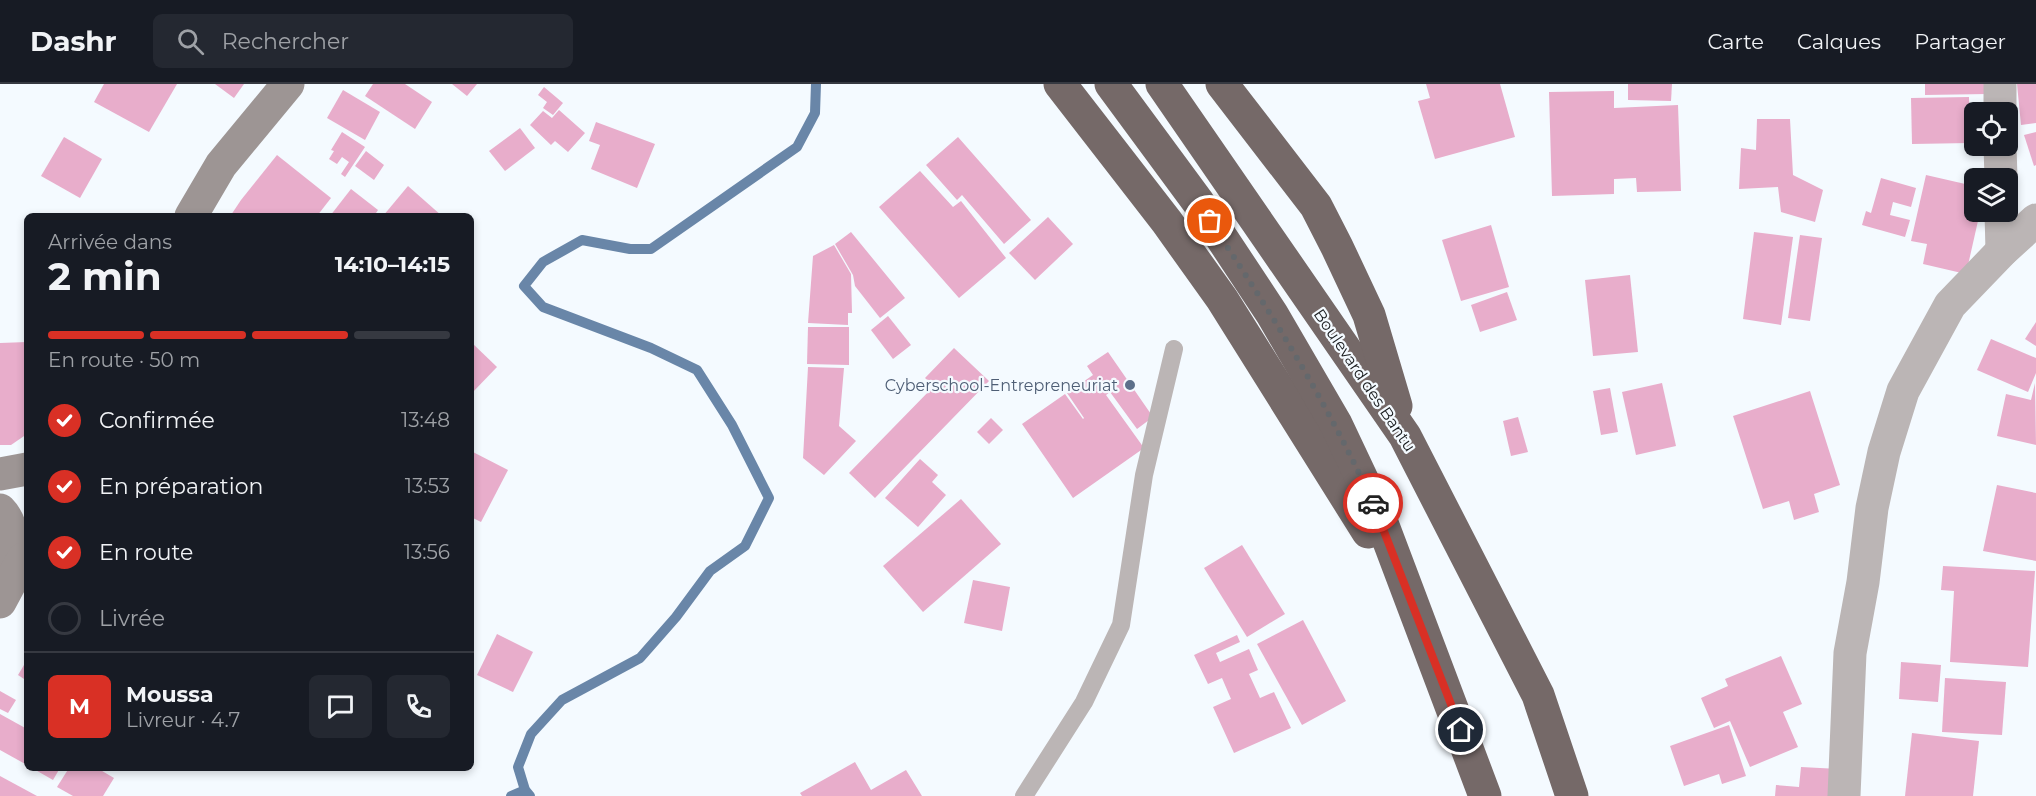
<!DOCTYPE html>
<html lang="fr">
<meta charset="utf-8">
<style>
:root{--surface:#171b24;--page:#242831;--text:#f1f3f6;--muted:#9ea1a6;--line:#363941;--accent:#d93025}
body{margin:0;font-family:Montserrat,sans-serif;background:var(--page);color:var(--text);height:100vh;display:flex;flex-direction:column;font-size:22px;white-space:nowrap}
*{box-sizing:border-box;margin:0}
p{font-size:20px;color:var(--muted)}
.icon{flex:none;width:33px;height:33px;fill:none;stroke:currentColor;stroke-width:2;stroke-linecap:round;stroke-linejoin:round}
.map{position:relative;flex:1;overflow:hidden}
.details{position:absolute;left:24px;top:129px;width:450px;height:558px;display:flex;flex-direction:column;background:var(--surface);border-radius:9px;box-shadow:0 3px 9px #0003}
.details>*{flex:none}
.fabs{position:absolute;left:1964px;top:18px;display:grid;gap:12px}
.fabs a{display:grid;place-items:center;width:54px;height:54px;border-radius:9px;background:var(--surface);box-shadow:0 3px 9px #0003;font-size:30px}
.pin{position:absolute;display:grid;place-items:center;width:51px;height:51px;color:#fff;margin:-26px;border:3px solid #fff;border-radius:50%;box-shadow:0 2px 6px #0007}
.courier{position:absolute;display:grid;place-items:center;width:60px;height:60px;margin:-30px;border:4px solid #d93025;border-radius:50%;background:#fff;color:#222;box-shadow:0 2px 8px #0007}
.overview em{font-style:normal;font-weight:700}
.overview div{display:flex;flex-direction:column-reverse}
.overview{display:flex;align-items:center;justify-content:space-between;height:102px;padding:0 24px}
h1{font-size:39px;font-weight:700;line-height:45px}
.bar{display:grid;grid-template-columns:repeat(4,1fr);gap:9px 6px;align-content:center;height:72px;padding:0 24px}
.bar i{height:8px;border-radius:4px;background:var(--line)}
.bar .active{background:var(--accent)}
.bar p{grid-column:span 4}
.line{display:flex;align-items:center;gap:15px;padding:0 24px;border-top:2px solid var(--line)}
.line div{flex:1}
.round{display:grid;place-items:center;flex:none;width:63px;height:63px;border-radius:9px;background:var(--page)}
ol{padding:0 24px;list-style:none}
li{display:flex;align-items:center;gap:18px;height:66px}
li p{margin-inline-start:auto}
li .icon{padding:6px;border-radius:50%;background:var(--accent);color:#fff;stroke-width:4}
li:last-child{color:var(--muted)}
li i{width:33px;height:33px;border:3px solid var(--line);border-radius:50%}
header{display:flex;align-items:center;gap:36px;box-sizing:border-box;height:84px;padding:0 30px;background:var(--surface);border-bottom:2px solid var(--line)}
header strong{font-size:28px}
nav{display:flex;gap:33px;margin-inline-start:auto;font-size:21px}
.search{width:420px;height:54px;background:var(--page);display:flex;align-items:center;gap:15px;box-sizing:border-box;padding:0 21px;border-radius:9px;color:var(--muted);font-size:22px}
.map>svg:first-child{display:block}
</style>
<header>
<strong>Dashr</strong>
<div class="search"><svg class="icon" aria-label="search" viewBox="0 0 24 24"><circle cx="10" cy="10" r="6"/><path d="M15 15l6 6"/></svg>Rechercher</div>
<nav><a>Carte</a><a>Calques</a><a>Partager</a></nav>
</header>
<div class="map">
<svg width="2036" height="712" viewBox="0 0 2036 712">
<rect width="100%" height="100%" fill="#f4faff"/>
<g fill="none" stroke-linecap="round" stroke-linejoin="round">
<g stroke="#6986a8" stroke-width="10">
<path d="M511 712 525 706"/>
<path d="M530 712 525 706 518 683 531 650 562 616 640 574 676 533 710 487 745 462 769 414 732 341 697 286 651 264 543 223 524 202 543 178 582 156 630 165H651L797 63 815 29 816 0"/>
</g>
</g>
<g fill="#e8adcb">
<path d="M104 0H177L149 48 94 18Z"/>
<path d="M215 0H244L234 14Z"/>
<path d="M373 0H405L432 18 415 45 365 12Z"/>
<path d="M452 0H477L467 12Z"/>
<path d="M1426 0H1500L1515 53 1435 75 1418 17 1430 14Z"/>
<path d="M1628 0H1672L1671 17 1628 16Z"/>
<path d="M1925 0H1987V10L1925 11Z"/>
<path d="M2017 0H2036V39L2021 41Z"/>
<path d="M544 3 563 19 553 31 543 24 547 18 538 11Z"/>
<path d="M343 6 380 28 365 56 327 34Z"/>
<path d="M1614 7V24L1678 21 1681 107 1637 108 1636 94 1614 95V110L1552 112 1549 8Z"/>
<path d="M1969 13 1970 59 1912 60 1911 14Z"/>
<path d="M559 26 585 49 568 68 555 57 551 61 530 41 543 27 552 34Z"/>
<path d="M1757 35H1790L1793 91 1823 106 1815 138 1781 128 1778 103 1739 105 1741 64 1756 66Z"/>
<path d="M596 38 655 60 637 104 591 85 600 61 589 57Z"/>
<path d="M520 44 535 64 505 87 489 67Z"/>
<path d="M342 48 365 63 345 93 341 90 349 78 342 73 337 80 329 75 334 67 331 66Z"/>
<path d="M2036 48V81L2034 82 2024 51Z"/>
<path d="M64 53 102 75 80 114 41 92Z"/>
<path d="M958 53 1031 136 1004 160 962 111 957 116 926 81Z"/>
<path d="M366 67 384 81 374 96 355 82Z"/>
<path d="M277 71 331 114 317 132H233L231 131 241 116Z"/>
<path d="M920 87 953 123 961 117 1006 174 959 214 879 123Z"/>
<path d="M1926 91 1974 102V128H1980L1966 190 1923 180 1927 160 1911 157Z"/>
<path d="M1881 94 1916 104 1911 123 1893 118 1890 131 1910 136 1905 153 1862 141 1866 127 1871 129Z"/>
<path d="M408 102 442 132H383Z"/>
<path d="M351 105 378 126 374 132H330Z"/>
<path d="M1048 133 1073 160 1035 196 1009 169Z"/>
<path d="M1491 141 1509 203 1461 217 1442 156Z"/>
<path d="M851 148 905 214 880 234 855 202 853 191 835 160Z"/>
<path d="M1754 148 1793 153 1781 241 1743 235Z"/>
<path d="M1800 151 1822 154 1810 237 1788 234Z"/>
<path d="M834 161 851 190 852 229H848V241L808 239 813 172Z"/>
<path d="M1630 191 1638 268 1593 272 1585 196Z"/>
<path d="M1507 208 1517 236 1480 248 1471 221Z"/>
<path d="M888 232 911 261 893 275 871 246Z"/>
<path d="M2036 238V262L2025 255Z"/>
<path d="M808 243H849V281L807 280Z"/>
<path d="M1991 255 2036 274V289L2028 308 1977 286Z"/>
<path d="M27 258V350L11 361H0V259Z"/>
<path d="M471 258 497 283 471 310Z"/>
<path d="M954 264 989 297 875 414 849 389 934 302 925 294Z"/>
<path d="M1108 268 1153 333 1137 345 1110 308 1106 311 1144 364 1073 414 1022 340 1065 310 1083 335 1084 334 1067 309 1093 291 1087 282Z"/>
<path d="M808 283 844 284 839 342 856 357 824 391 803 374Z"/>
<path d="M1662 299 1676 362 1636 371 1622 308Z"/>
<path d="M2035 299 2036 361 1997 352 2006 310 2031 316Z"/>
<path d="M1610 304 1618 348 1601 351 1593 307Z"/>
<path d="M1810 307 1840 401 1814 410 1819 428 1794 436 1789 417 1763 425 1733 332Z"/>
<path d="M1518 333 1528 368 1511 372 1503 337Z"/>
<path d="M991 334 1003 346 989 360 977 348Z"/>
<path d="M471 367 508 386 481 438 471 433Z"/>
<path d="M920 375 938 391 932 398 946 411 918 443 885 414Z"/>
<path d="M1997 401 2036 409V477L1983 467Z"/>
<path d="M961 415 1001 460 923 528 883 482Z"/>
<path d="M1242 461 1285 530 1247 553 1204 484Z"/>
<path d="M1943 482 2035 487 2028 583 1950 578 1954 507 1941 506Z"/>
<path d="M973 496 1010 503 1002 547 964 539Z"/>
<path d="M1303 536 1346 617 1302 641 1257 560Z"/>
<path d="M497 550 533 568 513 608 477 591Z"/>
<path d="M1237 551 1240 558 1216 569 1220 578 1249 565 1258 586 1249 590 1260 614 1274 608 1291 644 1234 669 1213 623 1231 615 1222 594 1208 600 1194 571Z"/>
<path d="M1781 572 1802 620 1783 628 1798 663 1750 683 1730 637 1714 644 1701 614 1728 602 1725 595Z"/>
<path d="M27 576V597L18 591Z"/>
<path d="M1901 578 1941 581 1938 618 1899 615Z"/>
<path d="M1945 594 2006 598 2002 651 1942 648Z"/>
<path d="M0 607 16 616 8 629 0 625Z"/>
<path d="M0 630 27 645V681L0 666Z"/>
<path d="M1729 641 1746 692 1722 700 1719 690 1684 702 1670 662Z"/>
<path d="M1912 649 1979 657 1973 712H1905Z"/>
<path d="M855 678 871 706 906 686 922 712H802L800 709Z"/>
<path d="M1801 683 1839 685 1837 712H1775L1776 701 1799 703Z"/>
<path d="M32 684H60L53 696Z"/>
<path d="M69 684H97L114 694 103 712H73L57 703Z"/>
<path d="M0 692 37 712H0Z"/>
</g>
<g fill="none" stroke-linecap="round" stroke-linejoin="round">
<path stroke="#bbb5b5" stroke-width="18" d="M1024 712 1084 618 1121 541 1144 391 1174 265"/>
<g stroke="#bbb5b5" stroke-width="33">
<path d="M2000 0V28"/>
<path d="M2000 62 2001 94"/>
<path d="M2001 128 2002 167"/>
<path d="M1844 712 1850 569 1863 498 1872 424 1884 368 1903 307 1950 221 2002 167 2036 136"/>
</g>
<g stroke="#9d9594" stroke-width="33">
<path d="M191 132 221 81 288 0"/>
<path d="M0 390 27 385"/>
<path d="M0 426C17 443 14 473 13 495"/>
<path d="M0 518 23 475"/>
</g>
<g stroke="#756968" stroke-width="33">
<path d="M1060 0 1167 138 1222 215 1368 448"/>
<path d="M1111 0 1198 118 1272 230 1336 340 1379 431 1485 712"/>
<path d="M1162 0 1405 352 1538 611 1572 712"/>
<path d="M1222 0 1316 122 1337 163 1369 231 1396 322"/>
</g>
</g>
<g fill="none" stroke-linecap="round" stroke-linejoin="round">
<path stroke="#64686c" stroke-width="6" stroke-dasharray="0 10.8" d="M1210 137C1271 228 1328 320 1373 419"/>
<path stroke="#d93025" stroke-width="8" d="M1373 419 1461 646"/>
</g>
<circle fill="#5c6f8a" stroke="#f4faff" stroke-width="2" cx="1130" cy="301" r="6"/>
<g text-anchor="middle" stroke-width="4.5" stroke-linejoin="round" paint-order="stroke">
<g font-size="16" fill="#171a1d" stroke="#f4faff">
<text transform="translate(1365 296) rotate(56)" y="6">Boulevard des Bantu</text>
</g>
<g font-size="16" fill="#4e5e75" stroke="#f4faff" text-anchor="end">
<text x="1118" y="307">Cyberschool-Entrepreneuriat</text>
</g>
</g>
</svg>
<div class="fabs">
<a><svg class="icon" aria-label="locate" viewBox="0 0 24 24"><circle cx="12" cy="12" r="6"/><path d="M12 2v4M12 18v4M2 12h4M18 12h4"/></svg></a>
<a><svg class="icon" aria-label="layers" viewBox="0 0 24 24"><path d="M12 4l9 5-9 5-9-5zM3 14l9 5 9-5"/></svg></a>
</div>
<div class="pin" style="left:1210px;top:137px;background:#ea580c"><svg class="icon" aria-label="bag" viewBox="0 0 24 24"><path d="M5 8h14l-1 12H6zM9 8a3 3 0 0 1 6 0"/></svg></div>
<div class="pin" style="left:1461px;top:646px;background:#1f2937"><svg class="icon" aria-label="home" viewBox="0 0 24 24"><path d="M3 11l9-7 9 7M6 9v11h12V9"/></svg></div>
<div class="courier" style="left:1373px;top:419px"><svg class="icon" aria-label="car" viewBox="0 0 24 24"><path d="M5 17H2v-5l4-1 3-4h7l3 4 3 1v5h-3M9 17h6M6 11h13"/><circle cx="7" cy="17" r="2"/><circle cx="17" cy="17" r="2"/></svg></div>
<section class="details">
<div class="overview"><div><h1>2 min</h1><p>Arrivée dans</p></div><em>14:10–14:15</em></div>
<div class="bar"><i class="active"></i><i class="active"></i><i class="active"></i><i></i><p>En route · 50 m</p></div>
<ol>
<li><svg class="icon" aria-label="check" viewBox="0 0 24 24"><path d="M5 12l5 5 9-10"/></svg>Confirmée<p>13:48</p></li>
<li><svg class="icon" aria-label="check" viewBox="0 0 24 24"><path d="M5 12l5 5 9-10"/></svg>En préparation<p>13:53</p></li>
<li><svg class="icon" aria-label="check" viewBox="0 0 24 24"><path d="M5 12l5 5 9-10"/></svg>En route<p>13:56</p></li>
<li><i></i>Livrée</li>
</ol>
<div class="line" style="height:108px"><b class="round" style="background:var(--accent);color:#fff">M</b><div><b>Moussa</b><p>Livreur · 4.7</p></div><a class="round"><svg class="icon" aria-label="chat" viewBox="0 0 24 24"><path d="M4 5h16v11H9l-5 4z"/></svg></a><a class="round"><svg class="icon" aria-label="phone" viewBox="0 0 24 24"><path d="M5 4h4l2 5-3 2q2 4 5 5l2-3 5 2v4C11 20 4 13 5 4z"/></svg></a></div>
</section>
</div>
